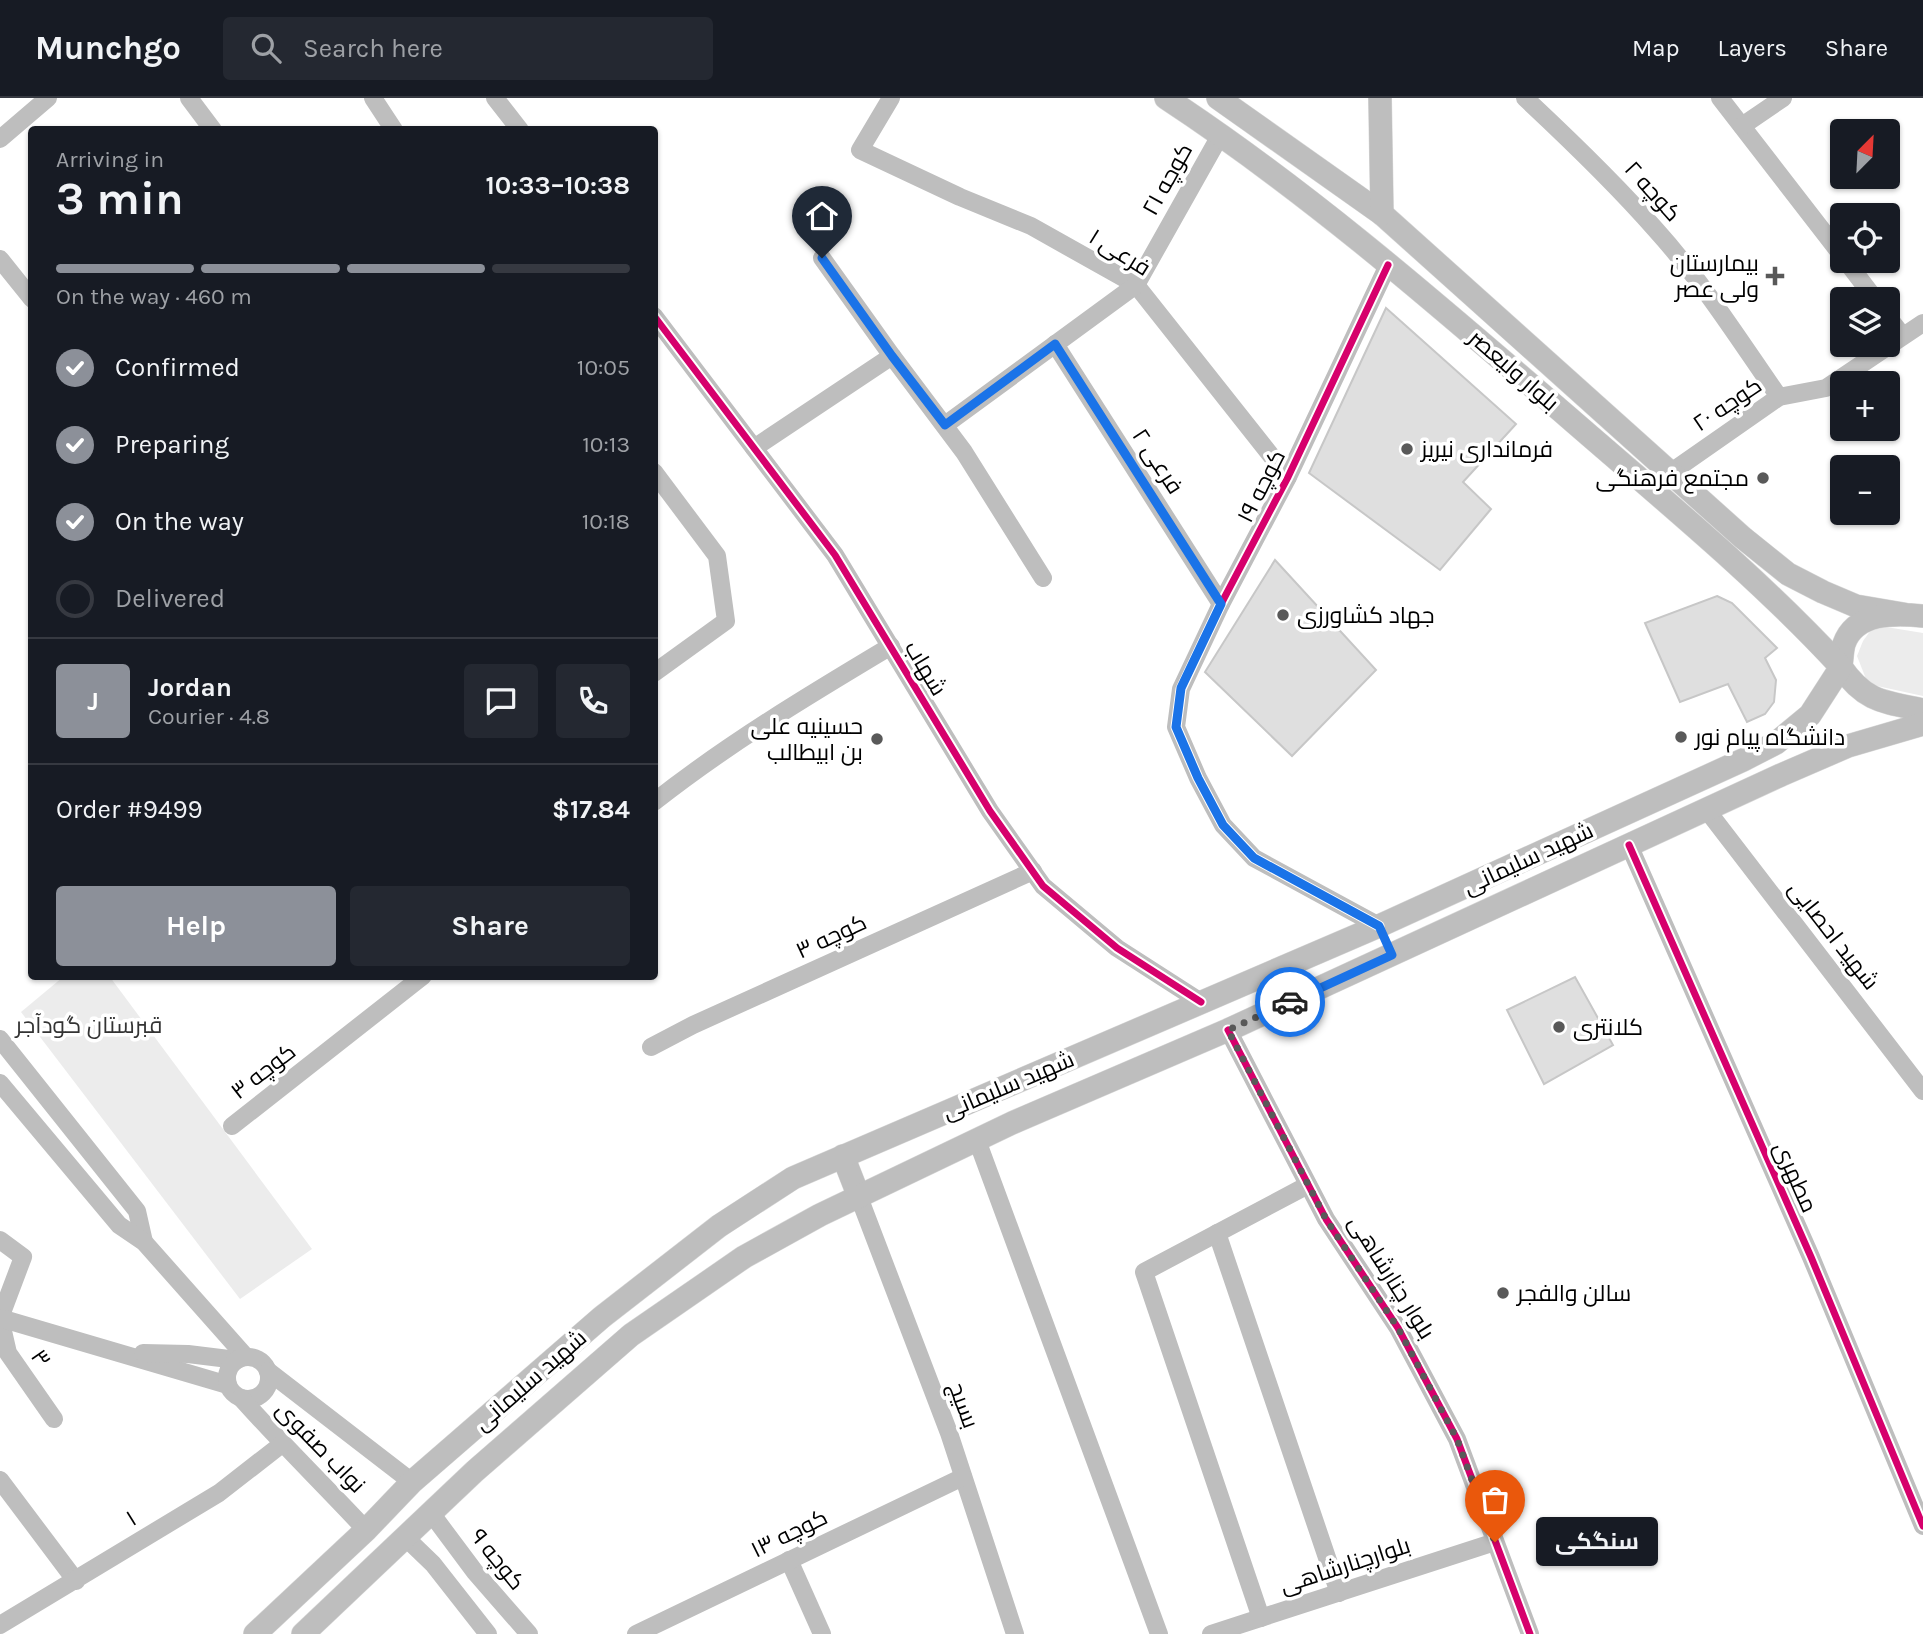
<!DOCTYPE html>
<meta charset="utf-8">
<style>
:root{--surface:#171b24;--page:#242831;--text:#f1f3f6;--muted:#9ea1a6;--line:#363941;--accent:#8c9099}
body{margin:0;font-family:Karla,Cairo,sans-serif;background:var(--page);color:var(--text);height:100vh;display:flex;flex-direction:column;font-size:26px;white-space:nowrap}
*{box-sizing:border-box;margin:0}
p{font-size:23px;color:var(--muted)}
.icon{flex:none;width:38px;height:38px;fill:none;stroke:currentColor;stroke-width:2;stroke-linecap:round;stroke-linejoin:round}
.map{position:relative;flex:1;overflow:hidden}
.panel{position:absolute;left:28px;top:28px;width:630px;height:854px;display:flex;flex-direction:column;background:var(--surface);border-radius:7px;box-shadow:0 2px 5px #0004}
.panel>*{flex:none}
.needle{width:46px;rotate:24deg}
.buttons{position:absolute;left:1830px;top:21px;display:grid;gap:14px}
.buttons a{display:grid;place-items:center;width:70px;height:70px;border-radius:7px;background:var(--surface);box-shadow:0 2px 5px #0004;font-size:35px}
.pin{position:absolute;display:grid;place-items:center;width:60px;height:60px;color:#fff;margin:-72px -30px;border-radius:50% 50% 50% 0;rotate:-45deg;box-shadow:0 0 7px #0007}
.pin .icon{rotate:45deg}
.courier{position:absolute;display:grid;place-items:center;width:70px;height:70px;margin:-35px;border:5px solid #1a73e8;border-radius:50%;background:#fff;color:#222;box-shadow:0 2px 9px #0007}
.bubble{position:absolute;height:49px;border-radius:7px;background:var(--surface);box-shadow:0 2px 5px #0004;font-size:23px;font-weight:700;line-height:49px;text-align:center}
.summary em{font-style:normal;font-weight:700}
.summary div{display:flex;flex-direction:column-reverse}
.summary{display:flex;align-items:center;justify-content:space-between;height:119px;padding:0 28px}
h1{font-size:46px;font-weight:700;line-height:52px}
.bar{display:grid;grid-template-columns:repeat(4,1fr);gap:10px 7px;align-content:center;height:84px;padding:0 28px}
.bar i{height:9px;border-radius:5px;background:var(--line)}
.bar .active{background:var(--accent)}
.bar p{grid-column:span 4}
.line{display:flex;align-items:center;gap:18px;padding:0 28px;border-top:2px solid var(--line)}
.line div{flex:1}
.round{display:grid;place-items:center;flex:none;width:74px;height:74px;border-radius:7px;background:var(--page)}
ol{padding:0 28px;list-style:none}
li{display:flex;align-items:center;gap:21px;height:77px}
li p{margin-inline-start:auto}
li .icon{padding:7px;border-radius:50%;background:var(--accent);color:#fff;stroke-width:4}
li:last-child{color:var(--muted)}
li i{width:38px;height:38px;border:4px solid var(--line);border-radius:50%}
.button{display:flex;gap:14px;margin-top:auto;padding:14px 28px}
.button a{flex:1;height:80px;border-radius:7px;background:var(--accent);color:#fff;font-size:28px;font-weight:700;line-height:80px;text-align:center}
.button a+a{background:var(--page);color:var(--text)}
header{display:flex;align-items:center;gap:42px;box-sizing:border-box;height:98px;padding:0 35px;background:var(--surface);border-bottom:2px solid var(--line)}
header strong{font-size:33px}
nav{display:flex;gap:38px;margin-inline-start:auto;font-size:24px}
.search{width:490px;height:63px;background:var(--page);display:flex;align-items:center;gap:18px;box-sizing:border-box;padding:0 24px;border-radius:7px;color:var(--muted);font-size:26px}
.map>svg:first-child{display:block}
</style>
<header>
<strong>Munchgo</strong>
<div class="search"><svg class="icon" aria-label="search" viewBox="0 0 24 24"><circle cx="10" cy="10" r="6"/><path d="M15 15l6 6"/></svg>Search here</div>
<nav><a>Map</a><a>Layers</a><a>Share</a></nav>
</header>
<div class="map">
<svg width="1923" height="1536" viewBox="0 0 1923 1536">
<rect width="100%" height="100%" fill="#fff"/>
<g fill="#ececec">
<path d="M1886 529 1923 535V598L1868 586 1857 558 1863 543 1871 532Z"/>
<path d="M63 879H110L312 1151 240 1201 21 914Z"/>
</g>
<g fill="#dfdfdf" stroke="#c7c7c7" stroke-width="2">
<path d="M1386 210 1516 326 1463 384 1491 411 1440 472 1309 375Z"/>
<path d="M1275 462 1376 572 1292 658 1205 574Z"/>
<path d="M1717 498 1732 505 1777 550 1765 560 1776 582 1774 604 1765 616 1747 624 1728 586 1680 604 1645 525Z"/>
<path d="M1575 879 1613 947 1544 986 1507 912Z"/>
</g>
<g fill="none" stroke-linecap="round" stroke-linejoin="round">
<defs>
<g id="major">
<path d="M1218 0 1382 116 1742 439 1788 476 1823 494 1856 508 1903 516"/>
<path d="M1380 0 1382 116"/>
<path d="M1923 518C1895 515 1855 514 1844 546 1842 553 1842 562 1841 569 1865 604 1884 604 1923 612"/>
<path d="M843 1058 859 1099"/>
<path d="M255 1536 366 1432 412 1384 602 1219 719 1128 793 1080 1379 828 1743 662 1776 645 1810 617 1841 569C1757 478 1661 400 1568 319 1438 207 1309 94 1166 0"/>
<path d="M303 1536 475 1373 631 1237 744 1159 820 1117 1012 1025 1228 932 1781 677 1848 648 1923 626"/>
</g>
</defs>
<use href="#major" stroke="#dbdbdb" stroke-width="24"/>
<g stroke="#bebebe" stroke-width="18">
<path d="M189 0 213 32"/>
<path d="M373 0 394 32"/>
<path d="M495 0 520 32"/>
<path d="M891 0 860 52 960 99 1031 128 1136 187 1288 379"/>
<path d="M1525 0C1570 42 1615 85 1656 132 1702 183 1740 243 1779 299"/>
<path d="M1720 0 1843 159"/>
<path d="M1742 28 1783 0"/>
<path d="M0 41 48 0"/>
<path d="M822 160 892 258 964 354 1043 480"/>
<path d="M0 161 32 201"/>
<path d="M1846 163 1875 201"/>
<path d="M654 218 835 457 990 713 1043 788 1117 850 1201 904"/>
<path d="M1888 219 1902 237"/>
<path d="M1055 246 1221 506"/>
<path d="M945 327 1136 187 1221 36"/>
<path d="M754 350 892 258"/>
<path d="M654 374 717 458 726 523 654 575"/>
<path d="M1670 375 1779 299 1826 290 1923 225"/>
<path d="M654 704C729 645 809 597 891 548"/>
<path d="M1706 711 1923 993"/>
<path d="M1629 747 1811 1159 1923 1428"/>
<path d="M1379 828 1254 760 1223 727 1198 680 1176 629 1181 591 1221 506 1288 379 1388 167"/>
<path d="M1228 932 1326 1121 1398 1230 1457 1341 1530 1536"/>
<path d="M0 941 137 1113 144 1144"/>
<path d="M651 949 693 927 1033 773"/>
<path d="M0 985 119 1127 144 1144 246 1259"/>
<path d="M232 1028 423 878"/>
<path d="M977 1042 1159 1536"/>
<path d="M859 1099 949 1335 1015 1536"/>
<path d="M1217 1135 1339 1495"/>
<path d="M0 1142 23 1159 0 1220 8 1255 54 1321"/>
<path d="M0 1220 228 1287"/>
<path d="M143 1255 188 1256 237 1262"/>
<circle cx="248" cy="1280" r="21"/>
<path d="M268 1273 412 1384"/>
<path d="M241 1300C281 1345 324 1387 366 1432"/>
<path d="M0 1382 76 1483"/>
<path d="M431 1415 475 1474 529 1536"/>
<path d="M405 1439 433 1466 488 1536"/>
<path d="M789 1462 822 1536"/>
<path d="M1261 1520 1144 1174 1308 1087"/>
<path d="M0 1527 219 1395 282 1346"/>
<path d="M636 1536 963 1379"/>
<path d="M1211 1536 1495 1444"/>
</g>
<use href="#major" stroke="#bebebe" stroke-width="23"/>
<defs>
<g id="cycleway">
<path d="M654 218 835 457 990 713 1043 788 1117 850 1201 904"/>
<path d="M1629 747 1811 1159 1923 1428"/>
<path d="M1379 828 1254 760 1223 727 1198 680 1176 629 1181 591 1221 506 1288 379 1388 167"/>
<path d="M1228 932 1326 1121 1398 1230 1457 1341 1530 1536"/>
</g>
</defs>
<use href="#cycleway" stroke="#fff" stroke-width="11"/>
<use href="#cycleway" stroke="#d6006c" stroke-width="7"/>
</g>
<g fill="none" stroke-linecap="round" stroke-linejoin="round">
<path stroke="#595959" stroke-width="7" stroke-dasharray="0 12.6" d="M1290 904 1228 932 1326 1121 1398 1230 1457 1341 1495 1444"/>
<path stroke="#1a73e8" stroke-width="9" d="M822 160 892 258 945 327 1055 246 1221 506 1181 590 1176 629 1198 680 1223 727 1254 760 1379 828 1392 857 1290 904"/>
</g>
<g fill="#595959" stroke="#fff" stroke-width="2.5">
<path d="M1771.5 167.5h7v7h7v7h-7v7h-7v-7h-7v-7h7z"/>
<circle cx="1407" cy="351" r="7"/>
<circle cx="1763" cy="380" r="7"/>
<circle cx="1283" cy="517" r="7"/>
<circle cx="1681" cy="639" r="7"/>
<circle cx="877" cy="641" r="7"/>
<circle cx="1559" cy="929" r="7"/>
<circle cx="1503" cy="1195" r="7"/>
</g>
<g text-anchor="middle" stroke-width="7" stroke-linejoin="round" paint-order="stroke">
<g font-size="23" fill="#000" stroke="#fff">
<text transform="translate(1167 81) rotate(-61)" y="8">کوچه ۲۱</text>
<text transform="translate(1653 93) rotate(48)" y="8">کوچه ۲</text>
<text transform="translate(1120 154) rotate(32)" y="8">فرعی ۱</text>
<text transform="translate(1514 272) rotate(41)" y="8">بلوار ولیعصر</text>
<text transform="translate(1727 306) rotate(-34)" y="8">کوچه ۲۰</text>
<text transform="translate(1158 363) rotate(57)" y="8">فرعی ۲</text>
<text transform="translate(1261 388) rotate(-63)" y="8">کوچه ۱۹</text>
<text transform="translate(926 570) rotate(59)" y="8">شهاب</text>
<text transform="translate(1528 760) rotate(-25)" y="8">شهید سلیمانی</text>
<text transform="translate(1834 837) rotate(52)" y="8">شهید احصایی</text>
<text transform="translate(831 838) rotate(-25)" y="8">کوچه ۳</text>
<text transform="translate(263 973) rotate(-38)" y="8">کوچه ۳</text>
<text transform="translate(1008 987) rotate(-23)" y="8">شهید سلیمانی</text>
<text transform="translate(1796 1079) rotate(66)" y="8">مطهری</text>
<text transform="translate(1392 1179) rotate(58)" y="8">بلوار چنارشاهی</text>
<text transform="translate(41 1260) rotate(55)" y="8">۳</text>
<text transform="translate(530 1282) rotate(-41)" y="8">شهید سلیمانی</text>
<text transform="translate(964 1307) rotate(70)" y="8">بسیج</text>
<text transform="translate(321 1349) rotate(46)" y="8">نواب صفوی</text>
<text transform="translate(131 1420) rotate(-32)" y="8">۱</text>
<text transform="translate(789 1435) rotate(-26)" y="8">کوچه ۱۳</text>
<text transform="translate(498 1461) rotate(51)" y="8">کوچه ۹</text>
<text transform="translate(1345 1467) rotate(-18)" y="8">بلوارچنارشاهی</text>
</g>
<g font-size="23" fill="#000" stroke="#fff" text-anchor="start">
<text x="1759" y="173" text-anchor="end">بیمارستان<tspan x="1759" dy="26">ولی عصر</tspan></text>
<text x="1421" y="359">فرمانداری نیریز</text>
<text x="1749" y="388" text-anchor="end">مجتمع فرهنگی</text>
<text x="1297" y="525">جهاد کشاورزی</text>
<text x="863" y="636" text-anchor="end">حسینیه علی<tspan x="863" dy="26">بن ابیطالب</tspan></text>
<text x="1695" y="647">دانشگاه پیام نور</text>
<text x="1573" y="937">کلانتری</text>
<text x="1517" y="1203">سالن والفجر</text>
</g>
<g font-size="23" fill="#333" stroke="#fff">
<text x="89" y="935">قبرستان گودآجر</text>
</g>
</g>
</svg>
<div class="buttons">
<a><svg class="needle" viewBox="-14 -14 28 28"><path d="M0-13l5 13h-10z" fill="#e53935"/><path d="M0 13l5-13h-10z" fill="#9ea1a6"/></svg></a>
<a><svg class="icon" aria-label="locate" viewBox="0 0 24 24"><circle cx="12" cy="12" r="6"/><path d="M12 2v4M12 18v4M2 12h4M18 12h4"/></svg></a>
<a><svg class="icon" aria-label="layers" viewBox="0 0 24 24"><path d="M12 4l9 5-9 5-9-5zM3 14l9 5 9-5"/></svg></a>
<a>+</a>
<a>−</a>
</div>
<div class="pin" style="left:1495px;top:1444px;background:#ea580c"><svg class="icon" aria-label="bag" viewBox="0 0 24 24"><path d="M5 8h14l-1 12H6zM9 8a3 3 0 0 1 6 0"/></svg></div>
<div class="pin" style="left:822px;top:160px;background:#1f2937"><svg class="icon" aria-label="home" viewBox="0 0 24 24"><path d="M3 11l9-7 9 7M6 9v11h12V9"/></svg></div>
<div class="courier" style="left:1290px;top:904px"><svg class="icon" aria-label="car" viewBox="0 0 24 24"><path d="M5 17H2v-5l4-1 3-4h7l3 4 3 1v5h-3M9 17h6M6 11h13"/><circle cx="7" cy="17" r="2"/><circle cx="17" cy="17" r="2"/></svg></div>
<div class="bubble" style="left:1536px;top:1419px;width:122px">سنگکی</div>
<section class="panel">
<div class="summary"><div><h1>3 min</h1><p>Arriving in</p></div><em>10:33–10:38</em></div>
<div class="bar"><i class="active"></i><i class="active"></i><i class="active"></i><i></i><p>On the way · 460 m</p></div>
<ol>
<li><svg class="icon" aria-label="check" viewBox="0 0 24 24"><path d="M5 12l5 5 9-10"/></svg>Confirmed<p>10:05</p></li>
<li><svg class="icon" aria-label="check" viewBox="0 0 24 24"><path d="M5 12l5 5 9-10"/></svg>Preparing<p>10:13</p></li>
<li><svg class="icon" aria-label="check" viewBox="0 0 24 24"><path d="M5 12l5 5 9-10"/></svg>On the way<p>10:18</p></li>
<li><i></i>Delivered</li>
</ol>
<div class="line" style="height:126px"><b class="round" style="background:var(--accent);color:#fff">J</b><div><b>Jordan</b><p>Courier · 4.8</p></div><a class="round"><svg class="icon" aria-label="chat" viewBox="0 0 24 24"><path d="M4 5h16v11H9l-5 4z"/></svg></a><a class="round"><svg class="icon" aria-label="phone" viewBox="0 0 24 24"><path d="M5 4h4l2 5-3 2q2 4 5 5l2-3 5 2v4C11 20 4 13 5 4z"/></svg></a></div>
<div class="line" style="height:91px"><div>Order #9499</div><b>$17.84</b></div>
<div class="button"><a>Help</a><a>Share</a></div>
</section>
</div>
